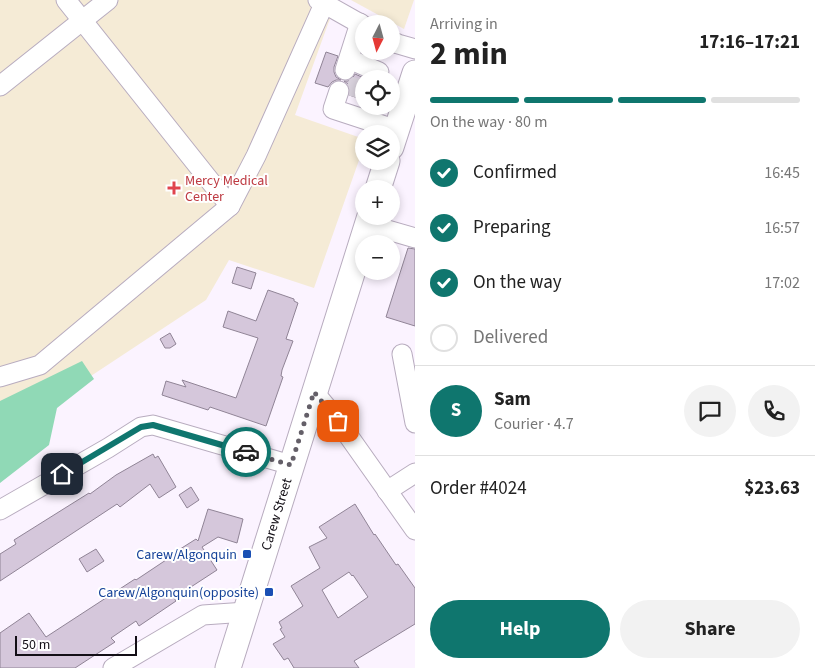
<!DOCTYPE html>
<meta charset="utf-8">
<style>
:root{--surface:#fff;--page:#f2f2f2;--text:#222;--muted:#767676;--line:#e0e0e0;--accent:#0f766e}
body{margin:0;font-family:"Source Sans 3",sans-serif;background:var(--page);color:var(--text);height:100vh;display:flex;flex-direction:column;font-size:19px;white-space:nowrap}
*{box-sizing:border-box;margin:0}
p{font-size:16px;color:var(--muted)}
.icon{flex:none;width:28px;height:28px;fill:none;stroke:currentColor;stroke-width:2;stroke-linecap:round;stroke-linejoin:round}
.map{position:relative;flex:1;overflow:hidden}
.sheet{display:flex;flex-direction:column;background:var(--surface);width:400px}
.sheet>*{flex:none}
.needle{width:32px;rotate:186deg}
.fabs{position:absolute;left:355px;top:15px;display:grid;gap:10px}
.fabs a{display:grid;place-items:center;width:45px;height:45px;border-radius:50%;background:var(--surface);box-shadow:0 2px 8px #0003;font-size:25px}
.scale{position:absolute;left:15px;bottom:12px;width:122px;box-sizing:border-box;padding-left:5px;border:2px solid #130f16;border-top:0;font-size:14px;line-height:18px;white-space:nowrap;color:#130f16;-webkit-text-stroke:4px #fff;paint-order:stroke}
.pin{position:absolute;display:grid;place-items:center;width:42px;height:42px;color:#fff;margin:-21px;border-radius:10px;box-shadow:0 2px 8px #0006}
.courier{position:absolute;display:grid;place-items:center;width:50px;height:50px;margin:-25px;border:4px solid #0f766e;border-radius:50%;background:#fff;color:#222;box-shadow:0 1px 6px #0007}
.headline em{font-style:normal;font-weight:700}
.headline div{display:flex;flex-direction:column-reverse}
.headline{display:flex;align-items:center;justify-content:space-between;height:85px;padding:0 15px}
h1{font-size:32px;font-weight:700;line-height:38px}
.bar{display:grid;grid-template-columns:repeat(4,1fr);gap:8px 5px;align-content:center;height:60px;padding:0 15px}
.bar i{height:6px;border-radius:4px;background:var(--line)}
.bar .current{background:var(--accent)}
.bar p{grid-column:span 4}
.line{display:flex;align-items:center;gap:12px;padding:0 15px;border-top:1px solid var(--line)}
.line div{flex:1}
.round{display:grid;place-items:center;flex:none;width:52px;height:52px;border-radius:26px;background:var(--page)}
ol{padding:0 15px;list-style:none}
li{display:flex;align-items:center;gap:15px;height:55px}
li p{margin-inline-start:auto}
li .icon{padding:5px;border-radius:50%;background:var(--accent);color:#fff;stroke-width:4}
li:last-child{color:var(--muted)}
li i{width:28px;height:28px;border:2px solid var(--line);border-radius:50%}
.cta{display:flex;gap:10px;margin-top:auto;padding:10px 15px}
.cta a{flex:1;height:58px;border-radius:30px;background:var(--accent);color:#fff;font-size:20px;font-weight:700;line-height:58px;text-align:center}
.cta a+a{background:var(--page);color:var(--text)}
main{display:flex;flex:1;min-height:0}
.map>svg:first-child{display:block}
</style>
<main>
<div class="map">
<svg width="415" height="668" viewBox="0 0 415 668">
<rect width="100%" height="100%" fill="#fbf3ff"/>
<g fill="#f5ebd6">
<path d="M0 0H338L328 24 295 115 364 139V146L314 288 229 260 206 300 0 436Z"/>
<path d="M351 0H414L404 29Z"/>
</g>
<path fill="#90d9b6" d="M82 361 94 379 57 408 49 445 0 483V401Z"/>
<g fill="#d5c7db" stroke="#908496" fill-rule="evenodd">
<path d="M326 52 338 56 334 67V72L336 77 341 80H336L332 82 328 87 315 83Z"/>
<path d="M355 74 364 78V100L349 95 350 88 348 84 344 81H348L352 79Z"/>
<path d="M408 248 415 249V326L386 317Z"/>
<path d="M237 267 256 273 251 289 232 283Z"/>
<path d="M268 290 294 299V301L298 303 286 339 293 341 282 370 281 376 283 377 266 426 210 407 208 410 162 395 166 381 186 387 182 380 236 398 258 338 223 327 228 311 256 321Z"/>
<path d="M170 333 176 344 170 348H165L160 339Z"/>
<path d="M153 454 155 458 158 456 176 487 159 498 150 484 120 507 117 504 0 581V554L16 544 14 540 89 493 90 494 116 475Z"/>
<path d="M191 487 199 500 187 508 179 495Z"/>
<path d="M355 504 374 535 375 534 396 565 398 564 415 588V624L354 661 359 668H294L288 658 284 660 273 644 285 637 280 629 282 628 279 622 303 606 291 586 320 568 309 547 327 538 319 527ZM349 572 352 576 353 575 368 597 338 618 322 590Z"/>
<path d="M208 509 243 519 237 543 218 537 202 547 217 570 174 598 176 601 139 626 136 621 111 638 115 642 75 668H0V633L29 613 46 637 135 579 136 580 178 552 177 551 196 539 198 541Z"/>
<path d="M96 549 104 561 87 572 79 559Z"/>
</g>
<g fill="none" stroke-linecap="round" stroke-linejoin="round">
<path stroke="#d8d1dc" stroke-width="19" stroke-dasharray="19 9" stroke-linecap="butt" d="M354 97 360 76"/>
<defs>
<g id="minor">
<path d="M66 0 230 206"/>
<path d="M318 0 364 26"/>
<path d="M391 41 398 44 415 49"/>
<path d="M349 59 379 72 377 79"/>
<path d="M345 70 360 23"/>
<path d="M0 86 108 0"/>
<path d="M339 91 333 109 397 130"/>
<path d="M367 224 415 238"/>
<path d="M402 354 415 423"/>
<path d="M0 377 40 365 230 206 256 156 324 4"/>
<path d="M314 392 338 421 415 530"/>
<path d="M387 491 415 473"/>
<path d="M0 510 108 448 141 427 153 425 291 465"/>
<path d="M113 668 203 615 246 612"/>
</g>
<g id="major">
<path d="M391 147 415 73"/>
<path d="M378 189 387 161"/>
<path d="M228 668 370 216"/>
</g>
</defs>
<use href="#minor" stroke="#b8acbf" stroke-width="21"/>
<use href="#major" stroke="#b8acbf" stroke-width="27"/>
<use href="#minor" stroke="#fff" stroke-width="19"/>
<use href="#major" stroke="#fff" stroke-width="25"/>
</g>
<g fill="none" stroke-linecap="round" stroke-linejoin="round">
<path stroke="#645f68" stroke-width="5" stroke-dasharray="0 9" d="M246 452 291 465 314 392 338 421"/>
<path stroke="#0f766e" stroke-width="6" d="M62 474 141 427 153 425 246 452"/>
</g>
<path fill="#e0444e" stroke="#fff" stroke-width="2" d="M171.5 180.5h5v5h5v5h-5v5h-5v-5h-5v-5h5z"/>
<g fill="#1a4fb4" stroke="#fff" stroke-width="2">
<rect x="242" y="549" width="10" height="10" rx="2.5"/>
<rect x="264" y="587" width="10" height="10" rx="2.5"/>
</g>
<g text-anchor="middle" stroke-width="4" stroke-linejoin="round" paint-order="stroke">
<g font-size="14" fill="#be3a42" stroke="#fff" text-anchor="start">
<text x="185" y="185">Mercy Medical<tspan x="185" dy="16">Center</tspan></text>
</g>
<g font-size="14" fill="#130f16" stroke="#fff">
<text transform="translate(276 514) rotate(-73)" y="5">Carew Street</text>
</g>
<g font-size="14" fill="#164399" stroke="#fff" text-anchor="end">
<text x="237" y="559">Carew/Algonquin</text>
<text x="259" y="597">Carew/Algonquin(opposite)</text>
</g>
</g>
</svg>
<div class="fabs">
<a><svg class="needle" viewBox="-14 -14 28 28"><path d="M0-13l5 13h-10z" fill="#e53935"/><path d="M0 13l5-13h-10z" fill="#767676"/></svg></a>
<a><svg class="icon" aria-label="locate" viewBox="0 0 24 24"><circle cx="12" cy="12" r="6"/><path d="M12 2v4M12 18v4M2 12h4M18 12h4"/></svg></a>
<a><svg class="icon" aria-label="layers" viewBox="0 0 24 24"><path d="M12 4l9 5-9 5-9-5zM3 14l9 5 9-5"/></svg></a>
<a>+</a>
<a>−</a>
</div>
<div class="scale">50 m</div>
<div class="pin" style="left:338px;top:421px;background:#ea580c"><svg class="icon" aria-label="bag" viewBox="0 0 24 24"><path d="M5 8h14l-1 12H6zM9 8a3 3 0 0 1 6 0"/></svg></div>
<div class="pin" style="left:62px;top:474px;background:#1f2937"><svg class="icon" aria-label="home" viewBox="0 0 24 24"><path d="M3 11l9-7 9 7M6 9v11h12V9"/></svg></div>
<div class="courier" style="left:246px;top:452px"><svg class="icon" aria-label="car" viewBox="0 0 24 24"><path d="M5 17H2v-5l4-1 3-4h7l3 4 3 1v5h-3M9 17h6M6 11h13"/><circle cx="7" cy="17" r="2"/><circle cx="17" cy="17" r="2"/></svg></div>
</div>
<section class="sheet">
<div class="headline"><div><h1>2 min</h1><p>Arriving in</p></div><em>17:16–17:21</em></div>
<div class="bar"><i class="current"></i><i class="current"></i><i class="current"></i><i></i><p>On the way · 80 m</p></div>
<ol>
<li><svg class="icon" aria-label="check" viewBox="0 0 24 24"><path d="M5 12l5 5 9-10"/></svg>Confirmed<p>16:45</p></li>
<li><svg class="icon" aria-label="check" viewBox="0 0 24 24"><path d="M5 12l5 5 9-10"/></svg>Preparing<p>16:57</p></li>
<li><svg class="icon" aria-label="check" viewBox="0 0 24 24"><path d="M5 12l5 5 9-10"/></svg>On the way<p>17:02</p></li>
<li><i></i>Delivered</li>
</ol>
<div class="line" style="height:90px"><b class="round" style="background:var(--accent);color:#fff">S</b><div><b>Sam</b><p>Courier · 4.7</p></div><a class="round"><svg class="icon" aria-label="chat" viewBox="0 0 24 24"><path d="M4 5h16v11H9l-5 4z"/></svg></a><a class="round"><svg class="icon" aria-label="phone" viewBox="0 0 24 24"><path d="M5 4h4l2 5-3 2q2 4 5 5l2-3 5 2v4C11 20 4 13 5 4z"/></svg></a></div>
<div class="line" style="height:65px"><div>Order #4024</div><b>$23.63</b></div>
<div class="cta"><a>Help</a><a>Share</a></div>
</section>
</main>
